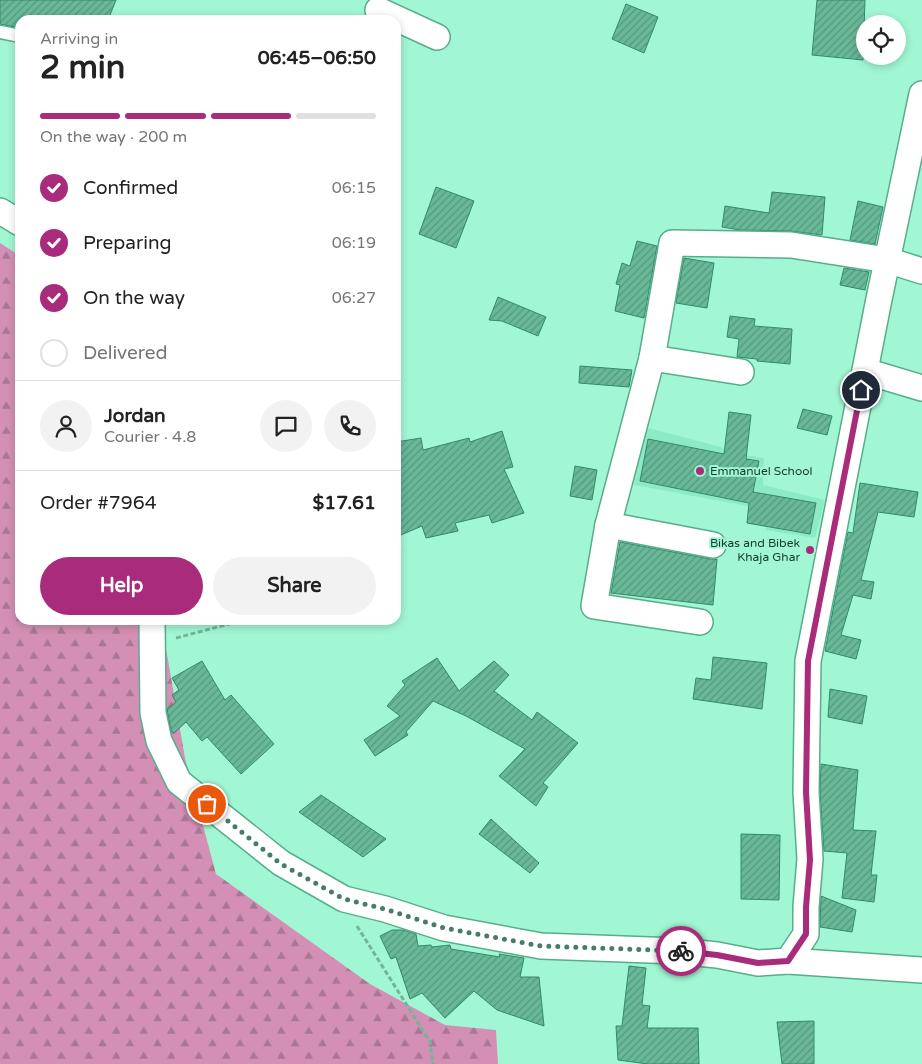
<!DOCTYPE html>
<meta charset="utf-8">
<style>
:root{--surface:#fff;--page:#f2f2f2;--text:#222;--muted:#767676;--line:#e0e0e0;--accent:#a92b7b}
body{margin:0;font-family:"Varela Round",sans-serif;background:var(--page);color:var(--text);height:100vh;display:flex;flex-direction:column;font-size:19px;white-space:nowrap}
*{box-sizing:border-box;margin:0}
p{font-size:16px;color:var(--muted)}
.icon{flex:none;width:28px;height:28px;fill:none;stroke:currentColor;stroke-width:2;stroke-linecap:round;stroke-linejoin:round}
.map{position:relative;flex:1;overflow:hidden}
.side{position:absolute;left:15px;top:15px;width:386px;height:610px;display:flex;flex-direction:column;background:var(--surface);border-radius:15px;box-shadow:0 2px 8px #0003}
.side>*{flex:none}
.tools{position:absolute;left:856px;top:15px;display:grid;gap:10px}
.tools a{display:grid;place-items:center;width:50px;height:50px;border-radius:50%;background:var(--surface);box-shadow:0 2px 8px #0003;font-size:25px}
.pin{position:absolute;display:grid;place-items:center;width:42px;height:42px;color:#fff;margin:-21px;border:2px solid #fff;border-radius:50%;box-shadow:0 1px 5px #0007}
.courier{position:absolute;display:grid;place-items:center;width:50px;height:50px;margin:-25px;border:4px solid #a92b7b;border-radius:50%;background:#fff;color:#222;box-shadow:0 1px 6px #0007}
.overview em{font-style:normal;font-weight:800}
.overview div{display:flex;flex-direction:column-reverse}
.overview{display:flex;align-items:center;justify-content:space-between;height:85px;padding:0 25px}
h1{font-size:32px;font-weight:800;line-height:38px}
.bar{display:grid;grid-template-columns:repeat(4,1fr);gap:8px 5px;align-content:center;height:60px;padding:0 25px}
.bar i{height:6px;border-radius:4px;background:var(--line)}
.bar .on{background:var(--accent)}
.bar p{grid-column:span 4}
.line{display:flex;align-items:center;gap:12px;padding:0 25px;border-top:1px solid var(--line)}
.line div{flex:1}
.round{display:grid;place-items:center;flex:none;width:52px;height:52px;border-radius:26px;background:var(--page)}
ol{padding:0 25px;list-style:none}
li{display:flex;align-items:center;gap:15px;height:55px}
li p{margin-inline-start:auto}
li .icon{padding:5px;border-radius:50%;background:var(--accent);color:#fff;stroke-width:4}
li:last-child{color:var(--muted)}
li i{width:28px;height:28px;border:2px solid var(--line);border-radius:50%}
.button{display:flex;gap:10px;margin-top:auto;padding:10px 25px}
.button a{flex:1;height:58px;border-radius:30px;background:var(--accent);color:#fff;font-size:20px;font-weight:800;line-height:58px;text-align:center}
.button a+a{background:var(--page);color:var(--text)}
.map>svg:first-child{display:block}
</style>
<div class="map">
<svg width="922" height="1064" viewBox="0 0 922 1064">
<defs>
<pattern id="forest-firs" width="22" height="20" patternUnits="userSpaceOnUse" patternTransform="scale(1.25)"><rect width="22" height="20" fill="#d390b4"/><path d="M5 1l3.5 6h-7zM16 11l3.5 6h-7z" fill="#aa7793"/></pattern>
<pattern id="building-hatch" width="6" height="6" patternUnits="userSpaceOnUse" patternTransform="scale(1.25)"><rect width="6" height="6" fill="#69b999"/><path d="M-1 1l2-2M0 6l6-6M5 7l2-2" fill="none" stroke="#55987d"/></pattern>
</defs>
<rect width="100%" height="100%" fill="#a1f7d3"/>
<path fill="#8cebc4" d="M644 427 721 447 726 452 764 458 763 485 825 500 815 538 766 530 769 510 634 485Z"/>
<path fill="url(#forest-firs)" d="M0 243 20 256V620H161L185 758 216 874 370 984 445 1025 496 1030 498 1064H0Z"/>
<g fill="url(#building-hatch)" stroke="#318a6b">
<path d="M0 0H116L108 20H20V28L0 24Z"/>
<path d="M817 0H865L863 60 812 55Z"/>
<path d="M626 4 658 17 644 53 612 39Z"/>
<path d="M436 187 474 201 456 248 419 234Z"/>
<path d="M772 192 825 197 822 235 791 231 740 230 722 227 725 206 769 213Z"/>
<path d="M858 201 883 207 875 244 850 240Z"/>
<path d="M637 241 657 246 644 318 615 311 620 285 616 284 622 263 630 266Z"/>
<path d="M684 258 714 263 707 308 676 303Z"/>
<path d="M844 268 869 272 865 290 840 285Z"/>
<path d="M498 297 546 317 538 336 502 321 489 320Z"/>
<path d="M730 316 755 319 754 326 792 329 790 364 757 361V359L737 357 739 339 727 337Z"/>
<path d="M580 366 632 370 629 387 579 383Z"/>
<path d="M803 409 832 416 827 435 797 428Z"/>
<path d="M729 412 751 415 746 459 759 461 753 492 816 503 810 534 747 523 749 503 640 481 648 439 724 454Z"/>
<path d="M502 431 513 467 504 469 524 513 492 523 489 515 455 523 458 531 426 538 422 526 396 537V442L421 438 423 450 469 438 470 442Z"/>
<path d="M575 466 597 470 592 500 570 496Z"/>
<path d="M860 483 918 492 914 517 878 512 861 580 874 582 871 599 853 595 841 635 861 640 856 659 825 651 848 532 853 533Z"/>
<path d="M620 542 710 559H717L713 605 611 593Z"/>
<path d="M713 657 767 663 762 709 693 699 696 678 711 680Z"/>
<path d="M437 658 459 691 494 661 509 675 494 691 532 720 537 712 578 743 543 783 548 787 536 806 499 776 525 749 466 716 433 701 406 732 408 735 375 756 364 740 400 716 387 706 405 685 402 681Z"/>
<path d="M202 661 225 700 231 695 274 744 241 774 207 737 202 741 186 722 174 733 171 730 167 709 176 702 172 695 179 690 172 678Z"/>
<path d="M830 689 867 696 862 724 828 717Z"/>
<path d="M821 764 858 770 853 830 876 831 871 875H877L874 902 842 898 847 853 824 851 820 792Z"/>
<path d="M321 795 386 839 363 857 299 812Z"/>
<path d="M491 819 539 863 530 873 479 834Z"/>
<path d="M741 834 780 835 779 900 741 899Z"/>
<path d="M821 896 856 910 852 932 820 927Z"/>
<path d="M392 930H403L416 934 418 946 431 945 432 947 450 945 451 949 500 957 499 954 524 958 520 977H539L544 1026 497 1010 474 991 445 1018 422 993 410 999 396 957 391 959 380 936Z"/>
<path d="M629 966 646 968 642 1005 650 1006 647 1028H698L699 1064H648L618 1060 616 1026H622Z"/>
<path d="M814 1021V1064H782L777 1022Z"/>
</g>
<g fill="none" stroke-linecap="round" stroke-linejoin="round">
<defs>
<path id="service" d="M0 32 20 36"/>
<g id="minor">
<path d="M378 10 437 37"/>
<path d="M0 211 20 223"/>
<path d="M652 358 741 372"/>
<path d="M865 371 922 388"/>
<path d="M608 525 713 545"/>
<path d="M152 620 153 713 159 741 179 782 281 863 344 899 385 909 444 928 541 946 677 951 717 955 758 963 788 961 806 934V907L810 859 806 792 808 661 878 304 922 94"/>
<path d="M700 622 594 606 608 525 652 358 672 243 791 245 887 260 922 271"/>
<path d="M788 961 922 970"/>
</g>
</defs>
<use href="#service" stroke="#57ad8c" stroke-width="15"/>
<use href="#minor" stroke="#57ad8c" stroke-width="28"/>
<g stroke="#71b699" stroke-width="3" stroke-dasharray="5 2.5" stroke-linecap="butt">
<path d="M396 554 403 551"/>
<path d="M176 638 244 620"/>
<path d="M357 926 430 1042 433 1064"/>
</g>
<use href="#service" stroke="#fff" stroke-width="12"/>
<use href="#minor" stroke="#fff" stroke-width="25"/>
</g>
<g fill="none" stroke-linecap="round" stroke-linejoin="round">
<path stroke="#477d67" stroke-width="5" stroke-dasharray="0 9" d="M207 804 281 864 344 899 385 909 444 928 541 946 681 951"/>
<path stroke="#a92b7b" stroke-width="6" d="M681 951 717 955 758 963 788 961 806 934V907L810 860 806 792 808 661 861 390"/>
</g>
<g fill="#a92b7b" stroke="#a1f7d3" stroke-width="2">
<circle cx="700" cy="471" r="5"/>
<circle cx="810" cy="550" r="5"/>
</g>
<g text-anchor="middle" stroke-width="4" stroke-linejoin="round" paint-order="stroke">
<g font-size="12" fill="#163b2d" stroke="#a1f7d3" text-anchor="start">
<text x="710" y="475">Emmanuel School</text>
<text x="800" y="547" text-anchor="end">Bikas and Bibek<tspan x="800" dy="14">Khaja Ghar</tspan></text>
</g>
</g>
</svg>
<div class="tools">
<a><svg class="icon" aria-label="locate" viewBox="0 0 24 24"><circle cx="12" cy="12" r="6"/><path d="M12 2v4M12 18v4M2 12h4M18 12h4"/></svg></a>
</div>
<div class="pin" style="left:207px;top:804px;background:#ea580c"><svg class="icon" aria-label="bag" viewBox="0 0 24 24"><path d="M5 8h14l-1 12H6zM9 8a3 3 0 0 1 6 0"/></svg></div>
<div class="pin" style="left:861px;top:390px;background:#1f2937"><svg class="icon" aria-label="home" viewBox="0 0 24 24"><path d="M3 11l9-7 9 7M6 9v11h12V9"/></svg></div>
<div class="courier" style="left:681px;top:951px"><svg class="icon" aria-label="bike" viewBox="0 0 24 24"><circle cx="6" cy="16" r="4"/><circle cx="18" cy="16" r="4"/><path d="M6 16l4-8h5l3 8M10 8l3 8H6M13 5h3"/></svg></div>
<section class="side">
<div class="overview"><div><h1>2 min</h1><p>Arriving in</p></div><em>06:45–06:50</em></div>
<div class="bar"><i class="on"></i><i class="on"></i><i class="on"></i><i></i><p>On the way · 200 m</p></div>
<ol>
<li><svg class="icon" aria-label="check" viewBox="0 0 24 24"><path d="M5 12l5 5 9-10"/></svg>Confirmed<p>06:15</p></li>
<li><svg class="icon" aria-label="check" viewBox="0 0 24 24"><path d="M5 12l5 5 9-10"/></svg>Preparing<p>06:19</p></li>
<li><svg class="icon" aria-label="check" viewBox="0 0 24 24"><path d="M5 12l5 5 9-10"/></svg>On the way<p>06:27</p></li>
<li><i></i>Delivered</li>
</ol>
<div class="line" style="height:90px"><a class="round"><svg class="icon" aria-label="person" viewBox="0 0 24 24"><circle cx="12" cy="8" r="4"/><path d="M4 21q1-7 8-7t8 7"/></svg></a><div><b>Jordan</b><p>Courier · 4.8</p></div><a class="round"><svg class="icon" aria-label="chat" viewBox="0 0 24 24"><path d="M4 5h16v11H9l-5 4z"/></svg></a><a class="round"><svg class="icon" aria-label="phone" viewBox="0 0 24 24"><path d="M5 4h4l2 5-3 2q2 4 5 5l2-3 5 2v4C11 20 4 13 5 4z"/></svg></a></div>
<div class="line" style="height:65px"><div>Order #7964</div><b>$17.61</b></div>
<div class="button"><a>Help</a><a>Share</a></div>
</section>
</div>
